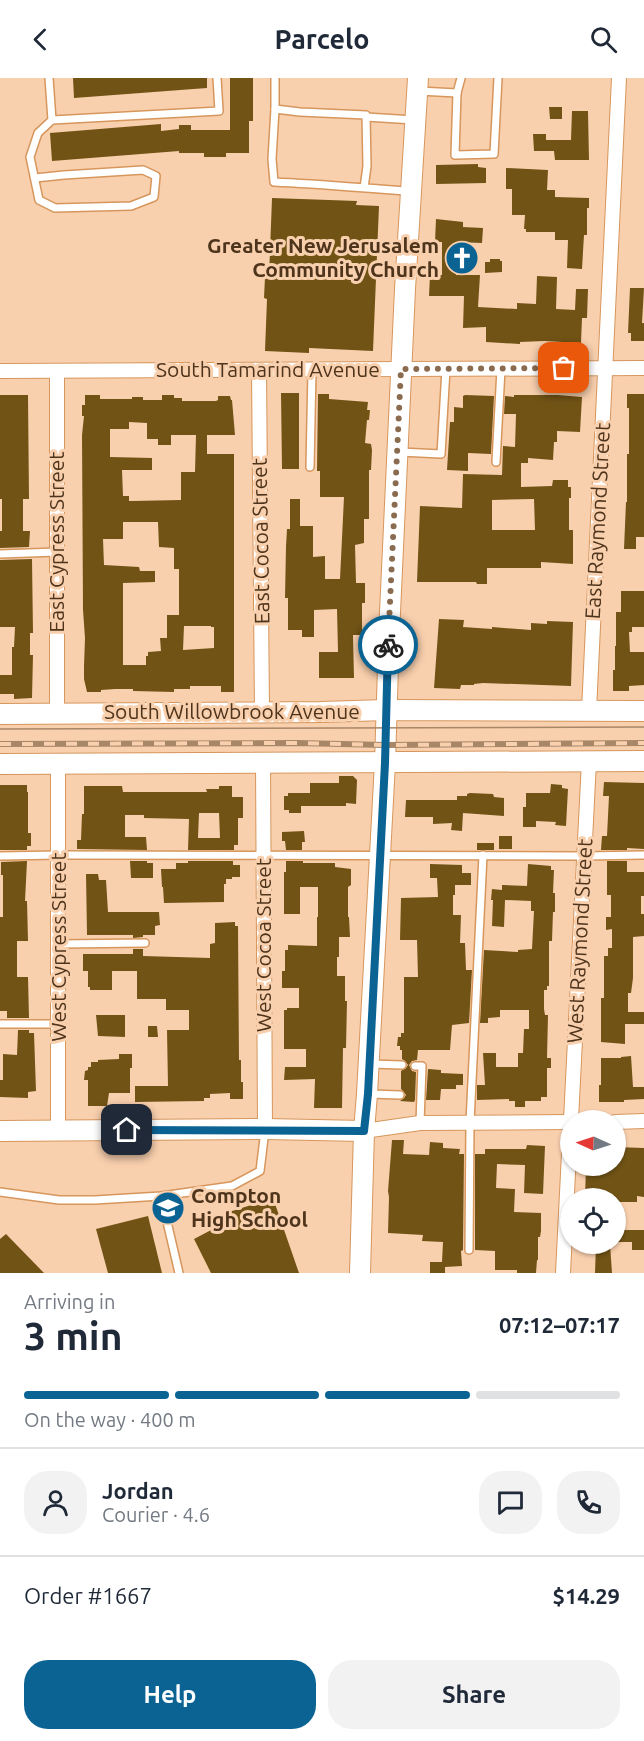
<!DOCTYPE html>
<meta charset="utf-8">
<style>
:root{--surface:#fff;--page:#f2f2f3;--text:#1f2937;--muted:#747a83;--line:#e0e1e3;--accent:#0b6394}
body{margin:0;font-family:Ubuntu,sans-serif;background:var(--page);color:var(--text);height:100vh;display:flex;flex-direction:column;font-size:22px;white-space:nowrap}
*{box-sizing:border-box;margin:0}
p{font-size:20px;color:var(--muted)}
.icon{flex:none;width:33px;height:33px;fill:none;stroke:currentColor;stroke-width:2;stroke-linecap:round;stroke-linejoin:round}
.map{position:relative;height:1195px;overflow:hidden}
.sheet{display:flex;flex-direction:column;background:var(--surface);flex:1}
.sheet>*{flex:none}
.needle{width:39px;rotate:273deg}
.buttons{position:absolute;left:560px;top:1032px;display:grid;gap:12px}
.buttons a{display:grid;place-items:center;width:66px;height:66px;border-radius:50%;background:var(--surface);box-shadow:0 2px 4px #0004;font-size:30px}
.pin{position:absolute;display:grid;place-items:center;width:51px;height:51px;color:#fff;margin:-26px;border-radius:12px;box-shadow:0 3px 9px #0006}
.courier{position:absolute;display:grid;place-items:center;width:60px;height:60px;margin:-30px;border:4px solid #0b6394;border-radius:50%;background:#fff;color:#222;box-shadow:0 2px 8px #0007}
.summary em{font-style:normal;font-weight:600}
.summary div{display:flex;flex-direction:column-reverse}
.summary{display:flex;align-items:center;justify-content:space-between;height:102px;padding:0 24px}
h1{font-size:39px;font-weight:600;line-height:45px}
.bar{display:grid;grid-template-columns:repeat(4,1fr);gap:9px 6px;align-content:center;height:72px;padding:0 24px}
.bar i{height:8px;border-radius:4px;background:var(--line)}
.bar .on{background:var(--accent)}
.bar p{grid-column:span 4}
.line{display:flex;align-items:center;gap:15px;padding:0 24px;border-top:2px solid var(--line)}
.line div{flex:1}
.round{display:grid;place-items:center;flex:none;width:63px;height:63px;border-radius:24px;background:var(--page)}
.primary-button{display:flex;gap:12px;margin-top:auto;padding:12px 24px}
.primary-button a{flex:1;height:69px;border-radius:24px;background:var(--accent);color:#fff;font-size:24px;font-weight:600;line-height:69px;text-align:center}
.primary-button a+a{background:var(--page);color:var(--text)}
header{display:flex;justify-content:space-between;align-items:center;height:78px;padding:0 24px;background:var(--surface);font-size:27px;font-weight:600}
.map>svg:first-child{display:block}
</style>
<header><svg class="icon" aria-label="back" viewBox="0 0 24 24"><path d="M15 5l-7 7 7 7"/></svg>Parcelo<svg class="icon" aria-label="search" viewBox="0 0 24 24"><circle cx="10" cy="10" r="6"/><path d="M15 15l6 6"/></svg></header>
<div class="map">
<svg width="644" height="1195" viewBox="0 0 644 1195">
<rect width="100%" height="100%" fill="#f9d0ae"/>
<g fill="#715315" fill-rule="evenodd">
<path d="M73 0H207V10L74 20Z"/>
<path d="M230 0H253V43H249V75H226V79H204V75H179V73L52 83 50 55 161 46V53L179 51V47H191V52H230Z"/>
<path d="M549 29H562V41H550Z"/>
<path d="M572 33H588L589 82H555L554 73H534L533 56H546V62H571Z"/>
<path d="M478 86V89L486 90V105L436 106V87Z"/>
<path d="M506 90 548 92 547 112H555V119L589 120V130H587V157H584L582 191 567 190 568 162H555V154H526V151H524L525 137H512V111H506Z"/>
<path d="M272 120 357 123 356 127 379 128 373 273 309 270V275L265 273 267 221 264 220 265 199H269Z"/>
<path d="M436 141 463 144V149L483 150 482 165 456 164V197H480L478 229 517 231V225L536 226 537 198 557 199 556 231 575 232 576 211H588L587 240H582L581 265 544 263 520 264V266L486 264V249L463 250 464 218H429L430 197H442V164H435Z"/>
<path d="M490 181H500V183H502V194L485 195V184H490Z"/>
<path d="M630 210H644L642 245H644V263H631V255H628Z"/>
<path d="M281 315H299V391H282Z"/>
<path d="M318 316H329V321L368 324 367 332H370L369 342H367L365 365 371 366 372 372 371 392H369V441H364V465L355 467 356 505H365V525H362V557H353L354 600H319V574H338L337 531 314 532V559H302V552H288V520H285L286 468 287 451H290V421H300V448H313V479L325 478V501H340L344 419H320V393H317Z"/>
<path d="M627 316H644V459H636V471H624L626 424H627V376H629V330H627Z"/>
<path d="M0 317H28L29 421H23V453H30L29 469 0 470V453H2V421H0Z"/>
<path d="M85 317H100V321H132V319H143V322H162V317H174V320H182V323H216L218 322V318H230L231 322H232L235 357H207V376H234V614H221V608H190V611H174V614L133 613V611H115L101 612V614H87L84 601V588L85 560 83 532 82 357 84 338H82V327H85ZM129 344 147 345V361H158V367H171V357H196L195 394H181V422L132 423H129V418H123L122 392H152V380L110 379V351H129ZM123 444H158L159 469 174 470V491H179V537H167V560H160L161 573 148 574V578H146V587H123V505L155 504V493H140L139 489 104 487 103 461H123ZM184 548H211V549H214V570L183 572Z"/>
<path d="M465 317 494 318 491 376 468 375V393L447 392 450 344H454V329L463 330V318Z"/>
<path d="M514 317H558L582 319 580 354 557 353V364H554L553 382 528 380V385H521V409L552 408 553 402H568V409H571V420H569V452H573V486L541 484V490H487V506H477L476 504H417L420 428 462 430 463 396 502 397 503 368 515 369 516 336H504L505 318 514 319ZM534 421 535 452H492V422Z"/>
<path d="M32 481 33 555H30V577H33L32 620 14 621V616H0V597H12V569H14L15 549H0V482Z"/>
<path d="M621 513H644V549H632V554H629L630 574H644V607L629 608V613H613V592H615V568H616V534H621Z"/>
<path d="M439 541 464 542 463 549 492 551V549L531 552V545L547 546V543L573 544 571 608 483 605 474 606V607H461L460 611 434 610Z"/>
<path d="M339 698H353L357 702 356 726 346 725V728H301V735H289V732H284V718H288V715H310V705H339Z"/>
<path d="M604 704 644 705V771L627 770V772H601L602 758H607L609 718H603Z"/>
<path d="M551 706 562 707V710L568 711 566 748 555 747 556 744 536 743V749H523V729H526V715H550Z"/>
<path d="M0 707H27V714H28V755H31V768H27V772H0Z"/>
<path d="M84 708H122L123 714H207L206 711H219V708H232V719H243V740H238V767H234V772H188L189 741 144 740V737H125V759H146L147 772 77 771V762H81L82 736H84ZM199 735H219L220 760H198Z"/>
<path d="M470 715 493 716 494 719 504 720V738L463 735 462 753 451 752 452 745 433 746V739H405L406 722H457V718H467V716Z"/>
<path d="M304 753 305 764H302V772H286L285 763H282V754Z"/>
<rect x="499" y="758" width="13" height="13"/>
<rect x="477" y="765" width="17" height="7"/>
<path d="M27 783 25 823H27L28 863H17V899H28L29 940H7V933H0V839H3V797H1V784Z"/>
<path d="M130 783H147V785H153V800H131Z"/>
<path d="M188 783H233V787H240V799H232V801H226V806H224V824L164 825 163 809H162L161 791H176V785H188Z"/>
<path d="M286 783H303V785H335V789L351 791V807L348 809V839H349L350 859H339V879H337V898H345V923H347L346 970H343L342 1030H314L315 1001 284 1002 285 989H306V971H284V932H287V930H299V910H282V893H285V872H288V867L317 868V839H318V809H300V836H284V794H286Z"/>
<path d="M607 783H627V794H644V818H641V836H644V858L633 859V900L631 915H628V934H644V946H625V966L601 964V920H604V878H608V870H612V851L606 852V839H611V817H607Z"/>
<path d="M430 786 462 787V795H471V807H455V817H453V837H461L460 865H465L466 892H472L469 945 452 947 450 972H418L417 982 412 983 409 987 412 993 416 994 415 1022 414 1024 400 1023 404 1020 406 1017 403 1013 401 1011V993L406 990 408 987 405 983 402 981V972H400V968H397L398 959H401V955H404V899H418L417 862H400L401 820 438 819 437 800H430Z"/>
<path d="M528 786 551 788V792H554L553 815H555V834H553L552 863H549V908H547V912H544V931L545 937H548L547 980H551V990H547V1019H541V1023H525V1029H515V1023H509V1021L477 1022V1007H485L483 975H496V989H518V975H523L524 951H529V932H500V939L488 940V945H480L484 872 518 874V872L532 871 534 833H531V823L505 822 504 849 492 848 493 822H491L492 811 502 812V807L527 808Z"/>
<path d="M86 796H98L99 802H106L108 834H159L160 847 155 848V857H143V859L133 860V857H87Z"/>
<path d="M235 844V848H238L239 982H241V1004H243V1021H230V1015L210 1016V1020H204V1023L135 1024V1008H168L167 952H189V932H166V921H137V893H112V912H90V909H88V893H83V876H133V871H143V878L210 880V866L215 865V845Z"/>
<path d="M96 937H125V959L98 958Z"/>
<path d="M148 948H157L158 959H148Z"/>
<path d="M18 952H29V955H34L36 1013 28 1014V1020L0 1019V1002H3V976L17 977Z"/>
<path d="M119 976H132V990H130V1015H109L107 1028H88V1002H84L85 993 88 992V989H91V984H98V982L119 981Z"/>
<path d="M631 978 633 1009H644V1021L624 1022V1024H599V1007H601V980H621V979Z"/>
<path d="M428 991 441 992V995L463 996V1007H456V1011H441L440 1022H426Z"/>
<path d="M392 1062H404L403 1076 429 1077 430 1064 443 1065V1070L460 1071 459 1076H464L463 1172 461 1173 462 1188 445 1189V1195H430V1184H442L443 1164 422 1163 423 1157 388 1155 389 1119 388 1113Z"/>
<path d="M527 1067 545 1068 543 1116 524 1115 525 1087 497 1086 496 1110 515 1111 514 1134 541 1135V1153L540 1159H538V1182H537L536 1195H517V1192H495V1173L475 1172V1076H485V1071H526Z"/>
<path d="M615 1069 644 1070V1119L637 1118V1124H615V1120H585L586 1088H615Z"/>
<path d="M273 1120 299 1195H211L194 1161 215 1150 212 1142 231 1136 229 1134Z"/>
<path d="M148 1138 162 1195H108L96 1151Z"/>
<path d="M615 1152H644V1172H632V1164H615Z"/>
<path d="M6 1156 44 1195H0V1161Z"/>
<path d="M596 1166H610L612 1195H595Z"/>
</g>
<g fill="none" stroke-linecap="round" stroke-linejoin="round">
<defs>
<g id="lane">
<path d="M49 0 52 42 219 33 217 0"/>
<path d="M461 0 457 15 455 77 494 76 498 0"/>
<path d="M419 13 457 15"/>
<path d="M275 31V0"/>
<path d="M366 39 414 42"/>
<path d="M35 100 64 97 143 92 156 98 154 119 131 128 55 130 39 122 30 79 38 55 52 42"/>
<path d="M364 110 367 88 366 37 300 34 275 31 272 81 274 104C319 106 363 110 408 113"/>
<path d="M400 374 441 376 446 291"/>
<path d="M496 384 501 291"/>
<path d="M310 389 312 292"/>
<path d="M0 476 57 474"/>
<path d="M0 778 59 777 584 778 644 777"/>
<path d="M59 866 145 865"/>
<path d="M0 946H59"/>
<path d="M371 986 402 987"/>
<path d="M415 988H422L420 1045"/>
<path d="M370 1016 400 1017"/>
<path d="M0 1114 59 1122H95L161 1118 232 1108 260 1093 265 1052"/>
<path d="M161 1118 179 1195"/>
<path d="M469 1172 470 1044 483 777"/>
</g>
<g id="street">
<path d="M259 292 262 634"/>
<path d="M0 293 644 290"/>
<path d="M589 633 619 0"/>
<path d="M57 635V293"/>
<path d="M263 683 265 1051"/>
<path d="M58 685V1053"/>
<path d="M571 1042 589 683"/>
<path d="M615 1044 644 1043"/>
<path d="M364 1053 420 1045 570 1044"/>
<path d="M563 1195 570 1055"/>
</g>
<g id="secondary">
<path d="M0 636 321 634 386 632 644 633"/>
<path d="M0 686 644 683"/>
<path d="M0 1053 265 1051 364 1053"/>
<path d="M360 1195 364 1053 367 1016 385 685 389 556 405 211 418 0"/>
</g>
</defs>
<use href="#lane" stroke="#d6965c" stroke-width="10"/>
<use href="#street" stroke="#d6965c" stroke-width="16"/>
<use href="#secondary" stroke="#d6965c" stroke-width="22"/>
<use href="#lane" stroke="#fff" stroke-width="7"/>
<use href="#street" stroke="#fff" stroke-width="14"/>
<use href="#secondary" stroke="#fff" stroke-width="20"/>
<path stroke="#a88668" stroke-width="1.5" d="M0 651 644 649"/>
<defs>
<path id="rail" d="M0 666 297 665 385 667 644 665"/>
</defs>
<use href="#rail" stroke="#a88668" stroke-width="6"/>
<use href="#rail" stroke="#f9d0ae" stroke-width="4" stroke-dasharray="11" stroke-linecap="butt"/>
</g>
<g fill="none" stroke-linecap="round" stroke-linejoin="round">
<path stroke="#8a6b4f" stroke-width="6" stroke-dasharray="0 10.8" d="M388 567 401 291 564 290"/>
<path stroke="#0b6394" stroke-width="8" d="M127 1052 364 1053 368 1016 385 685 388 567"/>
</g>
<defs>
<symbol id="church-disc" viewBox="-11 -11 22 22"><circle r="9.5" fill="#0b6394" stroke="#f9d0ae"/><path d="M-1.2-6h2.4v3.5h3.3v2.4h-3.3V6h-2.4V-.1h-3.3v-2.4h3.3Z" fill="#fff"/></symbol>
<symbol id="school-disc" viewBox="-11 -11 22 22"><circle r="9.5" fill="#0b6394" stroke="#f9d0ae"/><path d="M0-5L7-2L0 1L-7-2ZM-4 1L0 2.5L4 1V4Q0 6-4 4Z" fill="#fff"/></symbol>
</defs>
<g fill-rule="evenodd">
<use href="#church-disc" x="443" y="161" width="38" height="38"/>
<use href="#school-disc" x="149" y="1111" width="38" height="38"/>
</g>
<g text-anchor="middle" stroke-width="6" stroke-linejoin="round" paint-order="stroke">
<g font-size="21" font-weight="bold" fill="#4f341c" stroke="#f9d0ae" text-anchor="end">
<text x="439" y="175">Greater New Jerusalem<tspan x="439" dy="24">Community Church</tspan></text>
<text x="191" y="1125" text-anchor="start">Compton<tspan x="191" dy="24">High School</tspan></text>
</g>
<g font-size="21" fill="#4f341c" stroke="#f9d0ae">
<text x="268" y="299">South Tamarind Avenue</text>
<text transform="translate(598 443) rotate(-87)" y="7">East Raymond Street</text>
<text transform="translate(261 463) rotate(-91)" y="7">East Cocoa Street</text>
<text transform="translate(57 464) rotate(-90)" y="7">East Cypress Street</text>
<text x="232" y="641">South Willowbrook Avenue</text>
<text transform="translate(580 863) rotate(-87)" y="7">West Raymond Street</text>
<text transform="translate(264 867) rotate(-90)" y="7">West Cocoa Street</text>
<text transform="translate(59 869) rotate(-90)" y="7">West Cypress Street</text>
</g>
</g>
</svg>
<div class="buttons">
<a><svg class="needle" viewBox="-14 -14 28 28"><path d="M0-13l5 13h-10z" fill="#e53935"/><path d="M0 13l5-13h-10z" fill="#747a83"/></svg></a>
<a><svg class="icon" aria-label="locate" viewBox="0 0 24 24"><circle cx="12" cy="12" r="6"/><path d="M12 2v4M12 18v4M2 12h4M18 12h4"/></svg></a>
</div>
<div class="pin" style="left:564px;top:290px;background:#ea580c"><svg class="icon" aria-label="bag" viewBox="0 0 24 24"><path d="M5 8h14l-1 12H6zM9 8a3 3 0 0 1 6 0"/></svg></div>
<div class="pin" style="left:127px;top:1052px;background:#1f2937"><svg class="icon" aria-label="home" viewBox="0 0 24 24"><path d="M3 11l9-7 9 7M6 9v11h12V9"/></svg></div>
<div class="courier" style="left:388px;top:567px"><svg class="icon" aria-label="bike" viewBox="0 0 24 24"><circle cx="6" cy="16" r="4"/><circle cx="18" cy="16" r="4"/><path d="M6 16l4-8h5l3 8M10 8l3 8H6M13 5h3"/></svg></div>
</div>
<section class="sheet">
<div class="summary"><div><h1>3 min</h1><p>Arriving in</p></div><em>07:12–07:17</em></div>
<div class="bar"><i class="on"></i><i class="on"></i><i class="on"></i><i></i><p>On the way · 400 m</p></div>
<div class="line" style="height:108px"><a class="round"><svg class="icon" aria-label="person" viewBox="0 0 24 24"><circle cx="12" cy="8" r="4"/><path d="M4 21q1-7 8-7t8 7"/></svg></a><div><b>Jordan</b><p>Courier · 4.6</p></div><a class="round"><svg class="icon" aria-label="chat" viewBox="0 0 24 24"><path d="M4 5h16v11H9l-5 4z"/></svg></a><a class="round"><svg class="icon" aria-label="phone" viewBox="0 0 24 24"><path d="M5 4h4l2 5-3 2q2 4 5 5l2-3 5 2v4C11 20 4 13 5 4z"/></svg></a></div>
<div class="line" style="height:78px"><div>Order #1667</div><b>$14.29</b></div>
<div class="primary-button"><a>Help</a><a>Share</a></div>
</section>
